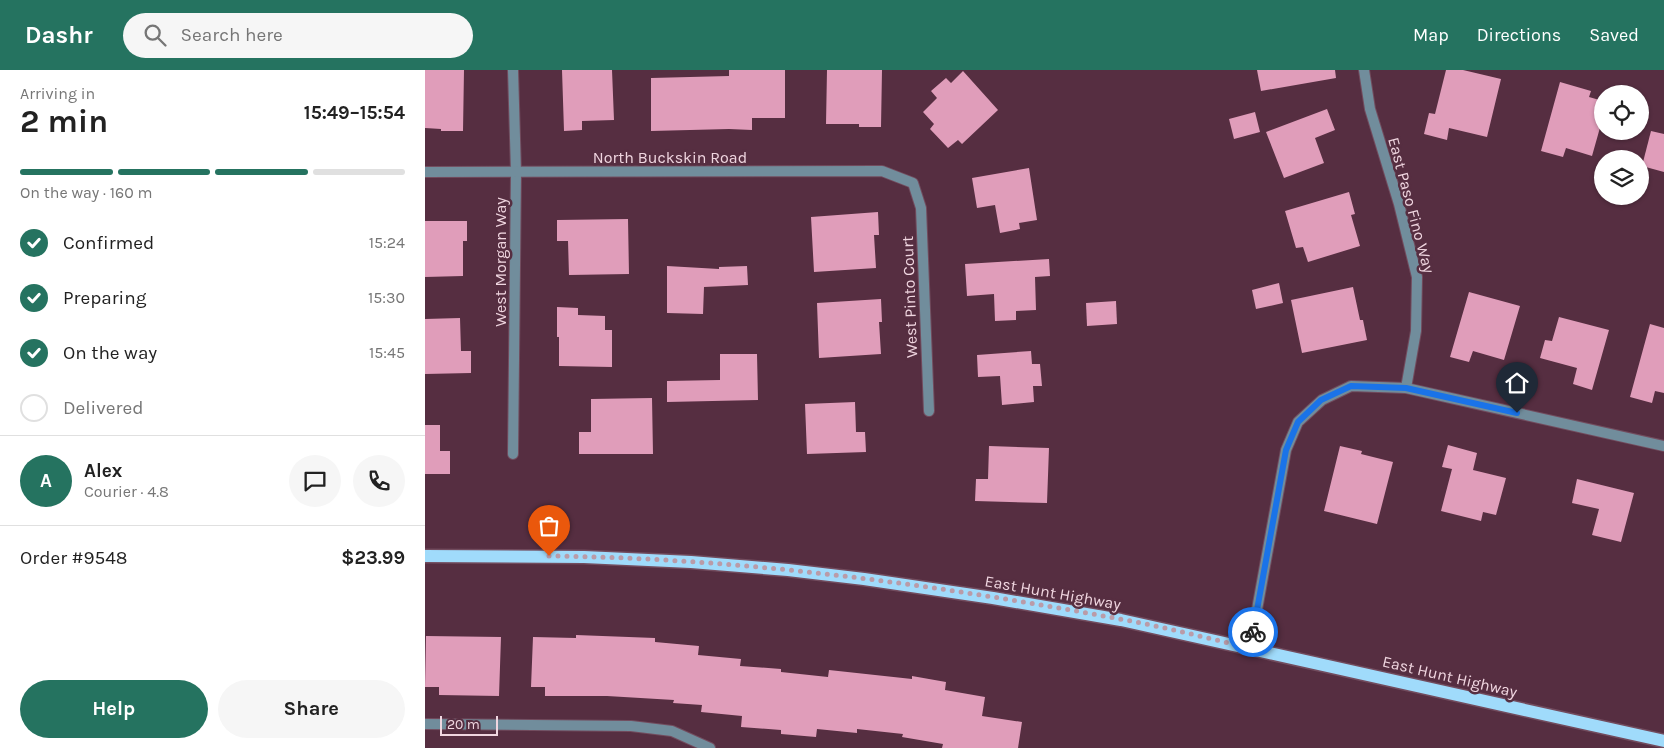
<!DOCTYPE html>
<meta charset="utf-8">
<style>
:root{--surface:#fff;--page:#f6f6f6;--text:#222;--muted:#767676;--line:#e0e0e0;--accent:#257360}
body{margin:0;font-family:Karla,sans-serif;background:var(--page);color:var(--text);height:100vh;display:flex;flex-direction:column;font-size:19px;white-space:nowrap}
*{box-sizing:border-box;margin:0}
p{font-size:16px;color:var(--muted)}
.icon{flex:none;width:28px;height:28px;fill:none;stroke:currentColor;stroke-width:2;stroke-linecap:round;stroke-linejoin:round}
.map{position:relative;flex:1;overflow:hidden}
.details{display:flex;flex-direction:column;background:var(--surface);width:425px}
.details>*{flex:none}
.fabs{position:absolute;left:1169px;top:15px;display:grid;gap:10px}
.fabs a{display:grid;place-items:center;width:55px;height:55px;border-radius:50%;background:var(--surface);box-shadow:0 1px 4px #0004;font-size:25px}
.scale{position:absolute;left:15px;bottom:12px;width:58px;box-sizing:border-box;padding-left:5px;border:2px solid #f0d6e0;border-top:0;font-size:14px;line-height:18px;white-space:nowrap;color:#f0d6e0;-webkit-text-stroke:4px #562e41;paint-order:stroke}
.pin{position:absolute;display:grid;place-items:center;width:42px;height:42px;color:#fff;margin:-51px -21px;border-radius:50% 50% 50% 0;rotate:-45deg;box-shadow:0 0 5px #0007}
.pin .icon{rotate:45deg}
.courier{position:absolute;display:grid;place-items:center;width:50px;height:50px;margin:-25px;border:4px solid #1a73e8;border-radius:50%;background:#fff;color:#222;box-shadow:0 1px 6px #0007}
.headline em{font-style:normal;font-weight:700}
.headline div{display:flex;flex-direction:column-reverse}
.headline{display:flex;align-items:center;justify-content:space-between;height:85px;padding:0 20px}
h1{font-size:32px;font-weight:700;line-height:38px}
.bar{display:grid;grid-template-columns:repeat(4,1fr);gap:8px 5px;align-content:center;height:60px;padding:0 20px}
.bar i{height:6px;border-radius:4px;background:var(--line)}
.bar .current{background:var(--accent)}
.bar p{grid-column:span 4}
.line{display:flex;align-items:center;gap:12px;padding:0 20px;border-top:1px solid var(--line)}
.line div{flex:1}
.round{display:grid;place-items:center;flex:none;width:52px;height:52px;border-radius:26px;background:var(--page)}
ol{padding:0 20px;list-style:none}
li{display:flex;align-items:center;gap:15px;height:55px}
li p{margin-inline-start:auto}
li .icon{padding:5px;border-radius:50%;background:var(--accent);color:#fff;stroke-width:4}
li:last-child{color:var(--muted)}
li i{width:28px;height:28px;border:2px solid var(--line);border-radius:50%}
.cta{display:flex;gap:10px;margin-top:auto;padding:10px 20px}
.cta a{flex:1;height:58px;border-radius:30px;background:var(--accent);color:#fff;font-size:20px;font-weight:700;line-height:58px;text-align:center}
.cta a+a{background:var(--page);color:var(--text)}
header{display:flex;align-items:center;gap:30px;box-sizing:border-box;height:70px;padding:0 25px;background:var(--accent);color:#fff}
header strong{font-size:24px}
nav{display:flex;gap:28px;margin-inline-start:auto;font-size:18px}
.search{width:350px;height:45px;background:var(--page);display:flex;align-items:center;gap:12px;box-sizing:border-box;padding:0 18px;border-radius:28px;color:var(--muted);font-size:19px}
main{display:flex;flex:1;min-height:0}
.map>svg:first-child{display:block}
</style>
<header>
<strong>Dashr</strong>
<div class="search"><svg class="icon" aria-label="search" viewBox="0 0 24 24"><circle cx="10" cy="10" r="6"/><path d="M15 15l6 6"/></svg>Search here</div>
<nav><a>Map</a><a>Directions</a><a>Saved</a></nav>
</header>
<main>
<section class="details">
<div class="headline"><div><h1>2 min</h1><p>Arriving in</p></div><em>15:49–15:54</em></div>
<div class="bar"><i class="current"></i><i class="current"></i><i class="current"></i><i></i><p>On the way · 160 m</p></div>
<ol>
<li><svg class="icon" aria-label="check" viewBox="0 0 24 24"><path d="M5 12l5 5 9-10"/></svg>Confirmed<p>15:24</p></li>
<li><svg class="icon" aria-label="check" viewBox="0 0 24 24"><path d="M5 12l5 5 9-10"/></svg>Preparing<p>15:30</p></li>
<li><svg class="icon" aria-label="check" viewBox="0 0 24 24"><path d="M5 12l5 5 9-10"/></svg>On the way<p>15:45</p></li>
<li><i></i>Delivered</li>
</ol>
<div class="line" style="height:90px"><b class="round" style="background:var(--accent);color:#fff">A</b><div><b>Alex</b><p>Courier · 4.8</p></div><a class="round"><svg class="icon" aria-label="chat" viewBox="0 0 24 24"><path d="M4 5h16v11H9l-5 4z"/></svg></a><a class="round"><svg class="icon" aria-label="phone" viewBox="0 0 24 24"><path d="M5 4h4l2 5-3 2q2 4 5 5l2-3 5 2v4C11 20 4 13 5 4z"/></svg></a></div>
<div class="line" style="height:65px"><div>Order #9548</div><b>$23.99</b></div>
<div class="cta"><a>Help</a><a>Share</a></div>
</section>
<div class="map">
<svg width="1239" height="678" viewBox="0 0 1239 678">
<rect width="100%" height="100%" fill="#562e41"/>
<g fill="#e09dba">
<path d="M0 0H39L38 61H16V59L0 58Z"/>
<path d="M137 0H187L189 50 157 51V60L139 61Z"/>
<path d="M304 0H360V48H327V60L304 59 226 61V8L304 6Z"/>
<path d="M402 0H457L456 57H434V54H401Z"/>
<path d="M832 0H910L911 8 836 21Z"/>
<path d="M1021 0H1038L1076 9 1062 67 1024 58 1022 70 999 64 1004 43 1010 44Z"/>
<path d="M538 1 573 40 537 74 533 70 523 78 505 59 509 54 498 42 512 28 506 21 521 8 526 13Z"/>
<path d="M1135 12 1166 21 1164 27 1178 31V47L1167 86 1141 78 1138 87 1116 81Z"/>
<path d="M902 39 910 60 890 68 899 93 859 108 841 62Z"/>
<path d="M830 42 835 62 809 69 804 49Z"/>
<path d="M1226 61 1239 64V102L1217 96Z"/>
<path d="M604 98 612 150 594 153 595 159 575 163 570 135 552 138 547 108Z"/>
<path d="M924 122 930 144 926 145 935 176 883 192 878 177 871 178 860 141Z"/>
<path d="M453 142 454 165H449L451 198 389 202 386 147Z"/>
<path d="M203 149 204 204 144 205 143 171H132V150Z"/>
<path d="M0 151H42V171H38V206L0 207Z"/>
<path d="M624 189 625 206 610 207 611 240 591 241V250L570 251 569 224 542 226 540 194Z"/>
<path d="M242 196 294 199V197L322 196 323 215 279 217 278 244 242 243Z"/>
<path d="M854 213 858 233 831 239 827 220Z"/>
<path d="M928 217 935 250H938L942 270 877 283 866 230Z"/>
<path d="M1044 222 1095 236 1079 290 1048 281 1044 292 1025 287Z"/>
<path d="M456 229 457 252H454L456 284 394 288 392 233Z"/>
<path d="M691 231 692 254 662 256 661 233Z"/>
<path d="M132 237 153 238V245L180 246V260H187V297L134 296V267H132Z"/>
<path d="M1134 247 1184 260 1167 320 1148 314 1152 298 1115 288 1120 270 1127 271Z"/>
<path d="M35 248 36 281H46V303L0 304V249Z"/>
<path d="M1225 254 1239 258V323L1230 321 1227 333 1205 327Z"/>
<path d="M606 281 607 294H615L617 316H608L609 332 577 335 575 306 553 307 552 285Z"/>
<path d="M295 284H332L333 330 242 332V311L295 310Z"/>
<path d="M227 328 228 384H154V362H166V329Z"/>
<path d="M430 332 431 362H440L441 382 382 384 380 334Z"/>
<path d="M0 355H15V381H25V404H0Z"/>
<path d="M1023 375 1052 383 1048 400 1081 408 1071 445 1058 442 1056 451 1016 441 1027 399 1017 397Z"/>
<path d="M564 376 624 378 622 433 550 431 551 409H563Z"/>
<path d="M915 376 937 381 936 384 968 392 952 454 899 441Z"/>
<path d="M1152 409 1209 423 1196 472 1167 465 1174 439 1147 433Z"/>
<path d="M151 565 230 568V572L274 576 273 585 316 589 315 596 356 599V602L403 607 404 600 487 609V606L521 612 520 620 560 627 557 646 597 652 593 678H517L518 674 477 667 478 664 432 659V663L392 659 391 667 356 664V660L316 657 317 646 276 642 277 635 248 633 249 630 182 626H120V617H106L108 567 151 568Z"/>
<path d="M1 566 76 567 74 626 14 625V617H0Z"/>
</g>
<g fill="none" stroke-linecap="round" stroke-linejoin="round">
<defs>
<g id="street">
<path d="M88 0 91 102 88 384"/>
<path d="M0 102 457 101 488 113 496 138 504 341"/>
<path d="M981 318 1239 376"/>
<path d="M825 578 861 380 873 352 897 330 926 316 981 318 991 261 992 207 974 134 945 39 939 0"/>
<path d="M0 654 206 656 247 661 285 678"/>
</g>
<path id="primary" d="M0 486 159 487 266 492 363 500 439 509 568 528 696 550 1239 671"/>
</defs>
<use href="#street" stroke="#724c5e" stroke-width="12"/>
<use href="#primary" stroke="#724c5e" stroke-width="15"/>
<use href="#street" stroke="#718d9c" stroke-width="10"/>
<use href="#primary" stroke="#a0dbfb" stroke-width="12"/>
</g>
<g fill="none" stroke-linecap="round" stroke-linejoin="round">
<path stroke="#ba9ba8" stroke-width="5" stroke-dasharray="0 9" d="M124 486C315 488 507 514 695 549 739 557 782 568 825 578L828 562"/>
<path stroke="#1a73e8" stroke-width="6" d="M828 562 861 380 873 352 896 330 926 316 981 318 1092 343"/>
</g>
<g text-anchor="middle" stroke-width="5" stroke-linejoin="round" paint-order="stroke">
<g font-size="16" fill="#f0d6e0" stroke="#562e41">
<text x="245" y="93">North Buckskin Road</text>
<text transform="translate(987 135) rotate(75)" y="6">East Paso Fino Way</text>
<text transform="translate(75 192) rotate(-90)" y="6">West Morgan Way</text>
<text transform="translate(484 227) rotate(-92)" y="6">West Pinto Court</text>
<text transform="translate(628 522) rotate(10)" y="6">East Hunt Highway</text>
<text transform="translate(1025 606) rotate(13)" y="6">East Hunt Highway</text>
</g>
</g>
</svg>
<div class="fabs">
<a><svg class="icon" aria-label="locate" viewBox="0 0 24 24"><circle cx="12" cy="12" r="6"/><path d="M12 2v4M12 18v4M2 12h4M18 12h4"/></svg></a>
<a><svg class="icon" aria-label="layers" viewBox="0 0 24 24"><path d="M12 4l9 5-9 5-9-5zM3 14l9 5 9-5"/></svg></a>
</div>
<div class="scale">20 m</div>
<div class="pin" style="left:124px;top:486px;background:#ea580c"><svg class="icon" aria-label="bag" viewBox="0 0 24 24"><path d="M5 8h14l-1 12H6zM9 8a3 3 0 0 1 6 0"/></svg></div>
<div class="pin" style="left:1092px;top:343px;background:#1f2937"><svg class="icon" aria-label="home" viewBox="0 0 24 24"><path d="M3 11l9-7 9 7M6 9v11h12V9"/></svg></div>
<div class="courier" style="left:828px;top:562px"><svg class="icon" aria-label="bike" viewBox="0 0 24 24"><circle cx="6" cy="16" r="4"/><circle cx="18" cy="16" r="4"/><path d="M6 16l4-8h5l3 8M10 8l3 8H6M13 5h3"/></svg></div>
</div>
</main>
